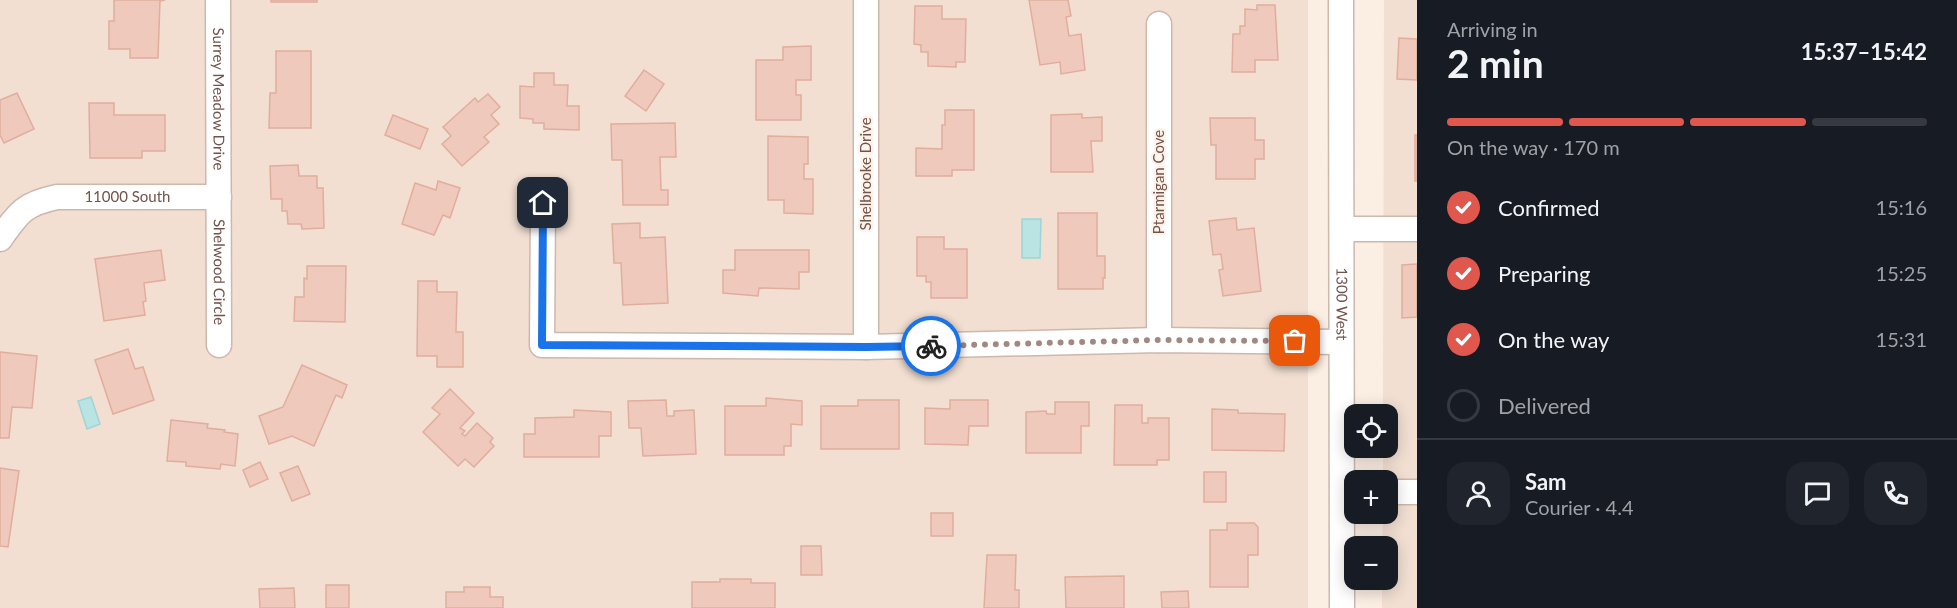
<!DOCTYPE html>
<meta charset="utf-8">
<style>
:root{--surface:#171b24;--page:#20242c;--text:#f1f3f6;--muted:#9ea1a6;--line:#363941;--accent:#e0574d}
body{margin:0;font-family:Lato,sans-serif;background:var(--page);color:var(--text);height:100vh;display:flex;flex-direction:column;font-size:22px;white-space:nowrap}
*{box-sizing:border-box;margin:0}
p{font-size:20px;color:var(--muted)}
.icon{flex:none;width:33px;height:33px;fill:none;stroke:currentColor;stroke-width:2;stroke-linecap:round;stroke-linejoin:round}
.map{position:relative;flex:1;overflow:hidden}
.side{display:flex;flex-direction:column;background:var(--surface);width:540px}
.side>*{flex:none}
.controls{position:absolute;left:1344px;top:404px;display:grid;gap:12px}
.controls a{display:grid;place-items:center;width:54px;height:54px;border-radius:12px;background:var(--surface);box-shadow:0 3px 15px #0003;font-size:30px}
.pin{position:absolute;display:grid;place-items:center;width:51px;height:51px;color:#fff;margin:-26px;border-radius:12px;box-shadow:0 3px 9px #0006}
.courier{position:absolute;display:grid;place-items:center;width:60px;height:60px;margin:-30px;border:4px solid #1a73e8;border-radius:50%;background:#fff;color:#222;box-shadow:0 2px 8px #0007}
.head em{font-style:normal;font-weight:700}
.head div{display:flex;flex-direction:column-reverse}
.head{display:flex;align-items:center;justify-content:space-between;height:102px;padding:0 30px}
h1{font-size:39px;font-weight:700;line-height:45px}
.bar{display:grid;grid-template-columns:repeat(4,1fr);gap:9px 6px;align-content:center;height:72px;padding:0 30px}
.bar i{height:8px;border-radius:4px;background:var(--line)}
.bar .selected{background:var(--accent)}
.bar p{grid-column:span 4}
.line{display:flex;align-items:center;gap:15px;padding:0 30px;border-top:2px solid var(--line)}
.line div{flex:1}
.round{display:grid;place-items:center;flex:none;width:63px;height:63px;border-radius:18px;background:var(--page)}
ol{padding:0 30px;list-style:none}
li{display:flex;align-items:center;gap:18px;height:66px}
li p{margin-inline-start:auto}
li .icon{padding:6px;border-radius:50%;background:var(--accent);color:#fff;stroke-width:4}
li:last-child{color:var(--muted)}
li i{width:33px;height:33px;border:3px solid var(--line);border-radius:50%}
main{display:flex;flex:1;min-height:0}
.map>svg:first-child{display:block}
</style>
<main>
<div class="map">
<svg width="1417" height="608" viewBox="0 0 1417 608">
<rect width="100%" height="100%" fill="#fbeee3"/>
<g fill="#f2dfd2">
<rect x="0" y="0" width="1308" height="608"/>
<path d="M1384 0H1417V608H1382V579H1388V546H1382L1383 513H1388V480H1383V447H1388V414H1383Z"/>
</g>
<g fill="#b9e4e3" stroke="#9fd5d5" stroke-width="1.5">
<path d="M1022 219H1041L1040 258H1022Z"/>
<path d="M91 397 100 424 87 429 78 401Z"/>
</g>
<g fill="#efc9bc" stroke="#e1ad9d" stroke-width="1.5">
<path d="M114 0H165L160 1 158 58H130V49H109V21H114Z"/>
<rect x="271" y="0" width="46" height="2"/>
<path d="M1029 0H1068L1071 16 1066 17 1069 36 1081 34 1085 70 1061 74 1060 62 1040 65Z"/>
<path d="M1257 5H1275L1278 60H1255V72H1232L1233 34H1240V26H1245V9L1257 10Z"/>
<path d="M915 6H942V19H966L965 62H956V67L928 66V52H921V45L914 44Z"/>
<path d="M1399 38 1417 39V80L1397 79Z"/>
<path d="M811 46V80H796V95H801V120H756V60H783V47Z"/>
<path d="M276 51H311V128H269L270 93H276Z"/>
<path d="M644 70 664 84 646 111 625 96Z"/>
<path d="M534 73H554V85H568L567 106H579V130L544 129V123H533V119L520 118V86L534 87Z"/>
<path d="M17 93 34 129 4 143 0 135V100Z"/>
<path d="M488 94 500 107 491 115 499 124 484 137 489 142 462 166 442 144 451 136 443 127 475 98 478 102Z"/>
<path d="M89 103H114V115H165V151H142V158H90Z"/>
<path d="M945 110H974V170H952V176H916V148L942 149V125H945Z"/>
<path d="M1082 114V118L1102 117V141H1091L1093 172H1051V115Z"/>
<path d="M393 115 428 129 420 149 385 135Z"/>
<path d="M1210 118H1255V140H1264V159H1255V179H1216V145H1211Z"/>
<path d="M675 123 676 157H660L661 190H668V205H623L622 160H612L611 124Z"/>
<rect x="1415" y="135" width="2" height="46"/>
<path d="M768 136 808 137V164H804V179H813V214L784 213V200H768Z"/>
<path d="M298 165 299 176H317V188H323L324 228 302 229 301 224H288L287 211H282V199H271L270 166Z"/>
<path d="M438 181 460 188 450 218 443 215 434 235 402 224 415 183 436 190Z"/>
<path d="M1058 213H1097V256H1105V278H1103V289H1058Z"/>
<path d="M1236 218 1237 230 1254 228 1261 291 1223 296 1219 270 1223 269 1221 254 1213 255 1209 221Z"/>
<path d="M640 223V238L665 237 668 303 623 305 621 263H614L612 224Z"/>
<path d="M917 237H944V249H967V298H931V282H926V276H917Z"/>
<path d="M161 250 165 280 144 283 146 301 143 302 145 315 104 321 95 259Z"/>
<path d="M735 250H809V272H799V289L759 288 758 296 723 293V270H735Z"/>
<path d="M1417 264V317L1402 318V265Z"/>
<path d="M307 266H346L345 322 294 321 295 297H304V278L307 279Z"/>
<path d="M418 281H437V292H457L456 332H463V367H437V356H417Z"/>
<path d="M128 349 135 369 143 367 154 400 113 414 95 360Z"/>
<path d="M0 352 37 356 32 408 12 407 9 438H0Z"/>
<path d="M302 365 347 385 342 398 336 395 314 446 292 436 269 444 259 416 283 407Z"/>
<path d="M450 389 474 413 460 428 465 431 462 434 465 436 477 423 493 438 490 442 494 446 474 467 465 459 458 466 423 432 440 414 432 408Z"/>
<path d="M766 398 802 401V425L791 424V446H784V455H725V406H766Z"/>
<path d="M666 400 667 416H674V411L694 410 696 454 643 456 641 428H629L628 401Z"/>
<path d="M858 400H899V449H821V406H858Z"/>
<path d="M950 400H988V426H969L968 445 925 444V408L950 409Z"/>
<path d="M1055 402H1089V426H1081V453H1026V412L1046 411 1047 414H1055Z"/>
<path d="M1115 405H1142V423H1148V418H1169V460H1157V465H1114Z"/>
<path d="M1212 409 1238 410V413L1285 414 1284 451 1212 450Z"/>
<path d="M574 410 611 412V436H599V457H524V434H535V418L574 417Z"/>
<path d="M171 420 208 424 207 428 225 430 224 432 238 434 235 466 221 464 220 469 186 466V462L167 461Z"/>
<path d="M260 462 268 479 250 487 243 470Z"/>
<path d="M298 466 310 494 292 501 280 473Z"/>
<path d="M0 468 19 471 8 547 0 546Z"/>
<rect x="1204" y="472" width="22" height="30"/>
<rect x="931" y="513" width="22" height="23"/>
<path d="M1227 523H1254L1258 527V555H1248V587H1210V530H1227Z"/>
<path d="M801 546H821L822 575H801Z"/>
<path d="M987 555H1016L1015 590H1019V608H984Z"/>
<path d="M1124 576V608H1066L1065 577Z"/>
<path d="M720 579H751V583H775V608H692V582H720Z"/>
<rect x="326" y="585" width="23" height="23"/>
<path d="M464 587H490V597H503V608H446V592H464Z"/>
<path d="M294 588 295 608H260L259 589Z"/>
<path d="M1188 591 1189 608H1162L1161 592Z"/>
</g>
<g fill="none" stroke-linecap="round" stroke-linejoin="round">
<defs>
<g id="minor">
<path id="s1" d="M218 0 219 345"/>
<path d="M866 0V347"/>
<path id="s2" d="M1341 0 1342 608"/>
<path d="M1159 24V340"/>
<path d="M543 203 542 345 866 347 1159 340 1340 342"/>
<path d="M1343 229H1417"/>
<path id="s3" d="M0 239C19 212 24 204 57 197H219"/>
<path d="M1388 492H1417"/>
</g>
</defs>
<use href="#minor" stroke="#ceb7ad" stroke-width="27"/>
<use href="#minor" stroke="#fff" stroke-width="24"/>
</g>
<g fill="none" stroke-linecap="round" stroke-linejoin="round">
<path stroke="#a28980" stroke-width="6" stroke-dasharray="0 10.8" d="M931 346 1159 340 1295 341"/>
<path stroke="#1a73e8" stroke-width="8" d="M543 203 542 345 866 347 931 346"/>
</g>
<g text-anchor="middle" stroke-width="4.5" stroke-linejoin="round" paint-order="stroke">
<g font-size="15" fill="#72524a" stroke="#fef3e9">
<text dy="5" stroke="none"><textPath href="#s1" startOffset="99">Surrey Meadow Drive</textPath></text>
<text transform="translate(866 174) rotate(-90)" y="5">Shelbrooke Drive</text>
<text transform="translate(1159 182) rotate(-90)" y="5">Ptarmigan Cove</text>
<text dy="5" stroke="none"><textPath href="#s3" startOffset="144">11000 South</textPath></text>
<text dy="5" stroke="none"><textPath href="#s1" startOffset="272">Shelwood Circle</textPath></text>
<text dy="5" stroke="none"><textPath href="#s2" startOffset="304">1300 West</textPath></text>
</g>
</g>
</svg>
<div class="controls">
<a><svg class="icon" aria-label="locate" viewBox="0 0 24 24"><circle cx="12" cy="12" r="6"/><path d="M12 2v4M12 18v4M2 12h4M18 12h4"/></svg></a>
<a>+</a>
<a>−</a>
</div>
<div class="pin" style="left:1295px;top:341px;background:#ea580c"><svg class="icon" aria-label="bag" viewBox="0 0 24 24"><path d="M5 8h14l-1 12H6zM9 8a3 3 0 0 1 6 0"/></svg></div>
<div class="pin" style="left:543px;top:203px;background:#1f2937"><svg class="icon" aria-label="home" viewBox="0 0 24 24"><path d="M3 11l9-7 9 7M6 9v11h12V9"/></svg></div>
<div class="courier" style="left:931px;top:346px"><svg class="icon" aria-label="bike" viewBox="0 0 24 24"><circle cx="6" cy="16" r="4"/><circle cx="18" cy="16" r="4"/><path d="M6 16l4-8h5l3 8M10 8l3 8H6M13 5h3"/></svg></div>
</div>
<section class="side">
<div class="head"><div><h1>2 min</h1><p>Arriving in</p></div><em>15:37–15:42</em></div>
<div class="bar"><i class="selected"></i><i class="selected"></i><i class="selected"></i><i></i><p>On the way · 170 m</p></div>
<ol>
<li><svg class="icon" aria-label="check" viewBox="0 0 24 24"><path d="M5 12l5 5 9-10"/></svg>Confirmed<p>15:16</p></li>
<li><svg class="icon" aria-label="check" viewBox="0 0 24 24"><path d="M5 12l5 5 9-10"/></svg>Preparing<p>15:25</p></li>
<li><svg class="icon" aria-label="check" viewBox="0 0 24 24"><path d="M5 12l5 5 9-10"/></svg>On the way<p>15:31</p></li>
<li><i></i>Delivered</li>
</ol>
<div class="line" style="height:108px"><a class="round"><svg class="icon" aria-label="person" viewBox="0 0 24 24"><circle cx="12" cy="8" r="4"/><path d="M4 21q1-7 8-7t8 7"/></svg></a><div><b>Sam</b><p>Courier · 4.4</p></div><a class="round"><svg class="icon" aria-label="chat" viewBox="0 0 24 24"><path d="M4 5h16v11H9l-5 4z"/></svg></a><a class="round"><svg class="icon" aria-label="phone" viewBox="0 0 24 24"><path d="M5 4h4l2 5-3 2q2 4 5 5l2-3 5 2v4C11 20 4 13 5 4z"/></svg></a></div>
</section>
</main>
